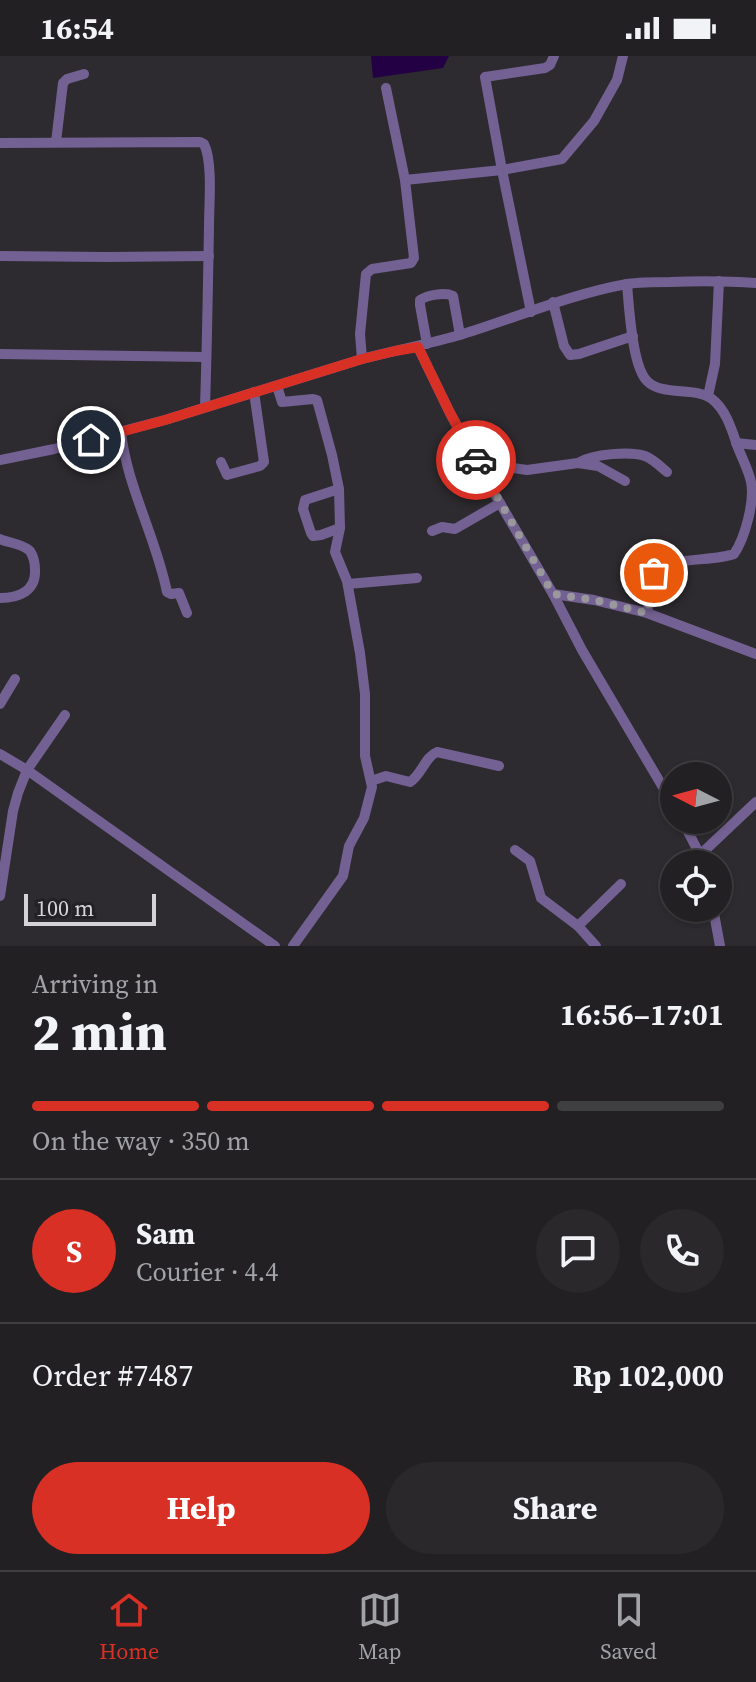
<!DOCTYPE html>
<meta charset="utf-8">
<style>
:root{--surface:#222023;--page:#2a282b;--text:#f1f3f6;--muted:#a2a3a6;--line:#3f3e41;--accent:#d93025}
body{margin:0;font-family:"Source Serif 4",serif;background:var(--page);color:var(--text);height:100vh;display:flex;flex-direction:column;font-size:30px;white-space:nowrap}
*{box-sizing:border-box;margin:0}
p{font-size:26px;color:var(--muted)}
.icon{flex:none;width:44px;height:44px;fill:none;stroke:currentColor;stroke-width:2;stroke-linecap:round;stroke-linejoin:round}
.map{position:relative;height:890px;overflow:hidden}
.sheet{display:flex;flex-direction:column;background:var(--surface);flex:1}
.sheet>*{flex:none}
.needle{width:52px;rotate:276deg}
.tools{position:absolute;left:660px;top:706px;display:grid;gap:16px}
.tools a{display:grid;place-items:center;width:72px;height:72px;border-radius:50%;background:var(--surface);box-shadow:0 2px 6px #0004,0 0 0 2px var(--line);font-size:40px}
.scale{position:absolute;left:24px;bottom:20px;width:132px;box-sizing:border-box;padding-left:8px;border:4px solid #d4d3d6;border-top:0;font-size:22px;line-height:28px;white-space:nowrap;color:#d4d3d6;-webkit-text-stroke:6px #232126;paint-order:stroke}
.pin{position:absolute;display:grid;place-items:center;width:68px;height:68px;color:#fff;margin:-34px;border:4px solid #fff;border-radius:50%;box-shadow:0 2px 8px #0007}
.courier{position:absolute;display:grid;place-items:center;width:80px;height:80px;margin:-40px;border:6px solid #d93025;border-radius:50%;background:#fff;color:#222;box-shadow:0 2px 10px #0007}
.overview em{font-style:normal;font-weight:700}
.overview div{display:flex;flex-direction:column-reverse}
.overview{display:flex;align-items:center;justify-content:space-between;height:136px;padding:0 32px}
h1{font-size:52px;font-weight:700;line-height:60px}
.bar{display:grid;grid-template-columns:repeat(4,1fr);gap:12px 8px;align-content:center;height:96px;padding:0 32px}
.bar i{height:10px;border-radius:6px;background:var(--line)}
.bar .selected{background:var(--accent)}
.bar p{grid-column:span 4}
.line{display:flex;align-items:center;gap:20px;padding:0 32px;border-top:2px solid var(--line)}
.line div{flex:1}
.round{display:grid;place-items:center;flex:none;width:84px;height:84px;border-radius:42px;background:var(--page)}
.action{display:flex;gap:16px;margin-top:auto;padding:16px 32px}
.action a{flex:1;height:92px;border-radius:48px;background:var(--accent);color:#fff;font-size:32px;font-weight:700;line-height:92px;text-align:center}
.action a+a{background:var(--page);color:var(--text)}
.status{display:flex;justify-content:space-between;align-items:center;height:56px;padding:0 40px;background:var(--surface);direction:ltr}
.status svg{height:22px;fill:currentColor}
.tabs{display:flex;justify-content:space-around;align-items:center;height:112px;border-top:2px solid var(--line);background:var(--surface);font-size:22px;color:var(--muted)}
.tabs a{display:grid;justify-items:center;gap:4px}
.tabs .selected{color:var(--accent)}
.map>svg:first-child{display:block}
</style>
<div class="status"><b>16:54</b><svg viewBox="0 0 49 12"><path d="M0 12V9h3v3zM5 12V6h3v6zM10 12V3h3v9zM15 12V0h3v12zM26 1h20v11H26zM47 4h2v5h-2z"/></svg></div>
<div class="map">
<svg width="756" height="890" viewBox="0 0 756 890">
<rect width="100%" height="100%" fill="#2d2b2f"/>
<path fill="#230043" d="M371 0H449L443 12 373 22Z"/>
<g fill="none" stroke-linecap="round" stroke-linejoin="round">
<g stroke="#746193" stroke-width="10">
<path d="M56 86 63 27 67 23 84 18"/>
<path d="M0 87 200 86 204 88C213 106 209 148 209 169 208 230 207 290 205 351"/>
<path d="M405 124 502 114 562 103 594 65 617 24 623 0"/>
<path d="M0 200 107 201 209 200"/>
<path d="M627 228C629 250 632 310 647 325 663 341 694 330 712 343 725 353 731 371 736 386 740 399 748 412 751 426 755 445 745 482 734 498 713 506 668 500 654 517L647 557"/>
<path d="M553 246 564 290 570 299 579 298 633 280"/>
<path d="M531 256 502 114 485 21 545 12 550 9 554 0"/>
<path d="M427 288 420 249V244C427 239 445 236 453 240L460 279"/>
<path d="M418 291 450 357 483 418 553 538 582 594 674 750"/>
<path d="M0 298 206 301"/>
<path d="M362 303 360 278 366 218 372 213 411 207 414 202 405 124 386 32"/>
<path d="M277 330 282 346 313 343 317 344 332 399 339 433 340 472 335 496 347 525 360 597 365 638V700L372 731 364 762 349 790 343 820 293 890"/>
<path d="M708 340 715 308 719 225"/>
<path d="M121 376C127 431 156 481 167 536L171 538 179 537 187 557"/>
<path d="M736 387 756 389"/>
<path d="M0 404 54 393 165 364 362 303C396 294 430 288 463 278 518 261 571 238 627 228 641 226 656 226 670 226 699 225 727 225 756 227"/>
<path d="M221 406 227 419 260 410 264 406 254 336"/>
<path d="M580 406C593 398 630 395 645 400 653 403 660 410 667 416"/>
<path d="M483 418 492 412 500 410 527 414 578 407 598 410 625 425"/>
<path d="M339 433 305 444 303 453 311 477 313 480 321 479 340 472"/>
<path d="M432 475 442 471 455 473 500 447"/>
<path d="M0 483C9 487 23 488 30 495 34 501 35 507 35 514 36 535 19 542 0 542"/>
<path d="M348 528 417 522"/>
<path d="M553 538 594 544 647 557 756 598"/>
<path d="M0 648 15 623"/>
<path d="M0 698 27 714 275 890"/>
<path d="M371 725 386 720 410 726C422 718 425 701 437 696L499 710"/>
<path d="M682 764 700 799 703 808"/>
<path d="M515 794 530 805 541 842 578 870 596 890"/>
<path d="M700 799 756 746"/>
<path d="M0 840 13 755 18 737 27 714 65 659"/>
<path d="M713 852 720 890"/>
<path d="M578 870 621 828"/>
</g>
</g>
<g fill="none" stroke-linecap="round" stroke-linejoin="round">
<path stroke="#9a989c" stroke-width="8" stroke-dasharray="0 14.4" d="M476 404 553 538 594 544 647 557 654 517"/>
<path stroke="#d93025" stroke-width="10" d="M91 384 165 364 362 303 395 295 418 291 450 357 476 404"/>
</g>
</svg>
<div class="tools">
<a><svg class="needle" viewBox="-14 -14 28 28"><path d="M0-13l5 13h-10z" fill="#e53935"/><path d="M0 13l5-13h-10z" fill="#a2a3a6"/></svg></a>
<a><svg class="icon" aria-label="locate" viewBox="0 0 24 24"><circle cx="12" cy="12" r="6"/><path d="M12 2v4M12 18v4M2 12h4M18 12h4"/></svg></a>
</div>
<div class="scale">100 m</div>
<div class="pin" style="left:654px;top:517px;background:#ea580c"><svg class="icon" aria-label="bag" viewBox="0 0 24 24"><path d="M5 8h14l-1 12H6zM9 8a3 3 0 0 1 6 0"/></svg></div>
<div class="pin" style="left:91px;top:384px;background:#1f2937"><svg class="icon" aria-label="home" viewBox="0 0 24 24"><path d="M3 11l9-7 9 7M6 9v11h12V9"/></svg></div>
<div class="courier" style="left:476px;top:404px"><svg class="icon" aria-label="car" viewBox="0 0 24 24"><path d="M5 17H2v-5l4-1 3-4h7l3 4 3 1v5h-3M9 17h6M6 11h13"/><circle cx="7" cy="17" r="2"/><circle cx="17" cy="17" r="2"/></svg></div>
</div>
<section class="sheet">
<div class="overview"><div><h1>2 min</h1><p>Arriving in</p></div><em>16:56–17:01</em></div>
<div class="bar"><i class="selected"></i><i class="selected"></i><i class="selected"></i><i></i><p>On the way · 350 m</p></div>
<div class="line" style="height:144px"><b class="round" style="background:var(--accent);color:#fff">S</b><div><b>Sam</b><p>Courier · 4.4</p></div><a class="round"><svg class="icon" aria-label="chat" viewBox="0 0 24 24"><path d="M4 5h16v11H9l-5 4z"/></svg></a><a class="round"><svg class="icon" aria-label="phone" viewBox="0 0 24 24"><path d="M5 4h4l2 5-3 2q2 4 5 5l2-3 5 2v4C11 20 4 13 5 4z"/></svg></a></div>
<div class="line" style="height:104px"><div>Order #7487</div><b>Rp 102,000</b></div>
<div class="action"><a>Help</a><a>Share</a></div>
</section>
<nav class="tabs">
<a class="selected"><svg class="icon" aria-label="home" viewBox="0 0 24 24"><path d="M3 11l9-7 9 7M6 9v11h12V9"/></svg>Home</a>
<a><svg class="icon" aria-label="map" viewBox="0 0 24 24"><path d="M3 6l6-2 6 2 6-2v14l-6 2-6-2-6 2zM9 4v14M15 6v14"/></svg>Map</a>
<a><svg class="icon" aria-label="saved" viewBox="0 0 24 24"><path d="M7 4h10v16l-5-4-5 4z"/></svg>Saved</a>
</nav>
